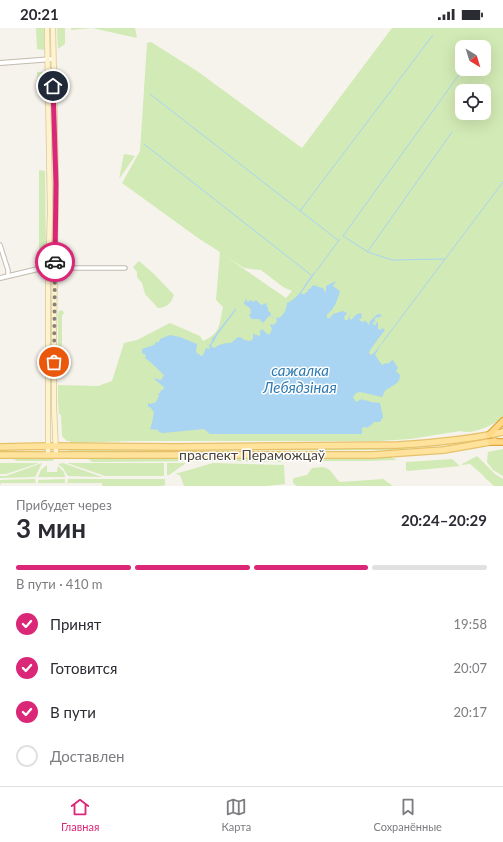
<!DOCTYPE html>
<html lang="ru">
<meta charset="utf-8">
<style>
:root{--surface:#fff;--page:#f7f7f7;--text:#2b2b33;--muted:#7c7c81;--line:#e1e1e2;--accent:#db2777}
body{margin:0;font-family:Lato,sans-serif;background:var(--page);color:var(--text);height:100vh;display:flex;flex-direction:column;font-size:15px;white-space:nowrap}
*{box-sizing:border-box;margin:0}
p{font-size:13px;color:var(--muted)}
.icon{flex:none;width:22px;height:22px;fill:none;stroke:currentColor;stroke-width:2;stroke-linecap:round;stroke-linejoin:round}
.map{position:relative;height:458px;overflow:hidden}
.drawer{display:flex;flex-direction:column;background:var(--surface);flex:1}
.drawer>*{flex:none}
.needle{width:26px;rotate:142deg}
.tools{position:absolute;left:455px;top:12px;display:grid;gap:8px}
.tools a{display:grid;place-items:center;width:36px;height:36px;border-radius:8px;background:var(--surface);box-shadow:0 4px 16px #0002;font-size:20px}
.pin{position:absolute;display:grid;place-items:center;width:34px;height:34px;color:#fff;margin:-17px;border:2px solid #fff;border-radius:50%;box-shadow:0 1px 4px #0007}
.courier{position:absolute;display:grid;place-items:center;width:40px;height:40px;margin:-20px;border:3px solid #db2777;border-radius:50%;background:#fff;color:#222;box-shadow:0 1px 5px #0007}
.overview em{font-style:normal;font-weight:700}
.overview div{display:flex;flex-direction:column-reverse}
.overview{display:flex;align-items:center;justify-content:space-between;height:68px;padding:0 16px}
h1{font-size:26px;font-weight:700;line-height:30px}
.bar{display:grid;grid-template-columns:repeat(4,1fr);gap:6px 4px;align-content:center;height:48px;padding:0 16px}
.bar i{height:5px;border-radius:3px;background:var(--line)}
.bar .active{background:var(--accent)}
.bar p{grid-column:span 4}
ol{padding:0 16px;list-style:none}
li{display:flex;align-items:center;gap:12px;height:44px}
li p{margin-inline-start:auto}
li .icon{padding:4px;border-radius:50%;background:var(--accent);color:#fff;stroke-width:4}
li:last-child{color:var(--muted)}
li i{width:22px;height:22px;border:2px solid var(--line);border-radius:50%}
.status{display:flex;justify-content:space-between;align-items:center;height:28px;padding:0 20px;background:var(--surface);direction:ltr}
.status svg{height:11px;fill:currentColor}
.tab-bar{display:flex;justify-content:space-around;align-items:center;height:56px;border-top:1px solid var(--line);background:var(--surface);font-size:11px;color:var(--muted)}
.tab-bar a{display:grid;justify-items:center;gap:2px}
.tab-bar .active{color:var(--accent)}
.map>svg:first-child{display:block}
</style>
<div class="status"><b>20:21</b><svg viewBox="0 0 49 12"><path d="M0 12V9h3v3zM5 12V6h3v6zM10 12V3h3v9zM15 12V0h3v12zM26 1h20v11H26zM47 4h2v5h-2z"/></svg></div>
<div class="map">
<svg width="503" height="458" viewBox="0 0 503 458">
<rect width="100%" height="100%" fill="#f6f3ec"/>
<g fill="#d2eab5" fill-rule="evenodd">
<path d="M36 0H44V22L37 21Z"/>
<path d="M57 0H65V16L58 21Z"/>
<path d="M71 0H135L137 10 92 0 71 2Z"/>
<path d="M392 0H503V390L500 394 498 393C488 399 472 407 460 403L410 411 379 413H131L70 415V413H67L62 408 61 387 59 386 58 374V357L98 358 112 353 124 315 137 312 170 295 200 308 203 313C221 305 219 297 223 279L216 272 220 224 198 210 122 155 140 123 147 15 151 14 197 43 302 120ZM462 19H484V41H462ZM462 63H484V85H462ZM225 228 244 240 261 242 283 259 292 263 286 270Z"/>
<path d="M37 44H45V55L40 58V61H38Z"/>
<path d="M124 126 135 128 119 151Z"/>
<path d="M39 142 45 143 46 229H39Z"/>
<path d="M139 233 154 246 174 267C171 275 167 280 158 280L145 266 142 255 137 249V244L133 239Z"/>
<path d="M60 282 63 283 64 285 62 288V345L63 346 61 347 58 345V285Z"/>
<path d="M485 409V411L482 412 426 419 394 422 69 423V422L395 420 424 418Z"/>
<path d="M503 421V448L493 442 487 434 488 424Z"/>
<path d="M477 428 486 437 485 441 486 437 495 446 503 451V458H494L484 449V447V448L470 436 462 437V436Z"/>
<path d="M111 429 278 431 283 434 214 433 92 434 87 430Z"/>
<path d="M295 429H391L397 432 366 433H289Z"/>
<path d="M15 430H54V432L52 433H17L13 431Z"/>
<path d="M452 431 460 438 408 443 406 442V434Z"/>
<path d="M0 435H39L6 446H0Z"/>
<path d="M42 435 35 449 0 450V448H6Z"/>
<path d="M63 435 102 449 68 448 63 440 58 436Z"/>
<path d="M67 435H164V448H105Z"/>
<path d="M167 435H186L169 447H167Z"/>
<path d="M213 435 284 437 285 456 266 458H184L180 447 175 446Z"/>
<path d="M47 437V444H57L58 438 64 444 65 449H38L41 442Z"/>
<path d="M323 439C332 441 333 448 340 454L383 451 393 458H297L293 455V451L294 450 307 447 312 440Z"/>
<path d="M35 451 36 455H1L0 458V452Z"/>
<path d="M65 451V455H38V452Z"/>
<path d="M68 451H165V457L162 458H102V455H67Z"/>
</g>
<path fill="#a9d4f2" d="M317 242 301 265 302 266H305L306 264H308V261H310L313 257 315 258 316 257 318 259 323 260 326 265V258L336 253 333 258 340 263C337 273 335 280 327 287V290H330L333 286 343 283 347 285 344 289 345 292H348V290L351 285 349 290 351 292 357 286 361 285 362 290 359 291 360 293 364 294 365 292 369 297 370 293 378 286 382 287 380 289 375 290V294H373V296L375 298 376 295 378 294V301L380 302 383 300 385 302C382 306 370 321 369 325L371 327 374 325 382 315 375 327 382 337 386 335 388 336 391 333 393 332 398 340 396 343 400 347C400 357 391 357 385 363 384 365 383 367 382 369L360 364 356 365 353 369 356 374 362 371 365 373 367 372 370 374 380 375 383 389 380 394H374L369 399 368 398 367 400 365 399 362 400V406H210L204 401 163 405 159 404 158 402 150 401 152 395 154 384 150 379H148V375L151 376 156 374 159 368 158 366 160 365 161 362H163L164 359 153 350 161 352 164 347C157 341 153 335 145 330L146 327 142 325V321L154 317 156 314H159L160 311 170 307 180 309 197 316 196 324 201 328 203 327 206 320 210 321 209 317 212 314V311L236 280V282L218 306 211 318 214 320 219 317 227 315H231L238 309 242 310 244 312 250 313 253 311V306L260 308V303L262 301 267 306H270L272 301 270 296 274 297 277 293 276 290 269 288 263 295 259 291H251V290L249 287 251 285 250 280 244 276 246 270 247 274 251 272 253 274 256 272 261 277 267 275 266 278 268 279V283L271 285 270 288C272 288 274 289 276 290 283 291 287 280 287 275 301 270 306 251 317 242Z"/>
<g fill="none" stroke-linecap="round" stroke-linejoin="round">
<g stroke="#a9d4f2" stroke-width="1">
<path d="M150 66 339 213"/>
<path d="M144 116 311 247"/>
<path d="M300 183 433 7"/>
<path d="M368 223 452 104"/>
<path d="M444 231 392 232 368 224 343 208 463 41"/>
<path d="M317 242 340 211"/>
<path d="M382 315 503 154"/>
</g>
<defs>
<g id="minor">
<path d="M0 217 8 242V248"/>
<path d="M55 240H125"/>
</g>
<g id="tertiary">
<path d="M0 35 53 31"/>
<path d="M0 250 38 241 55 240"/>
</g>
<g id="secondary">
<path d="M47 0 50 183 48 260V426"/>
<path d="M53 0 56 156 54 304V378L56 426"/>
</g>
<g id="primary">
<path d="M0 419 48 418 176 419 398 417C433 415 469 412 503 404"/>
<path d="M0 427H372L444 422 495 413"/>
</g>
<g id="trunk">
<path d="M489 407 503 393"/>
<path d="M491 414H503"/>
</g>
</defs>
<use href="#minor" stroke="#c2bbae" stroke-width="5.5"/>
<use href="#tertiary" stroke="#c2bbae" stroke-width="6"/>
<use href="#secondary" stroke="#d6c79b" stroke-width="6"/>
<use href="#primary" stroke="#e6c16a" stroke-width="8"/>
<use href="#trunk" stroke="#e0a43c" stroke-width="8"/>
<use href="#minor" stroke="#fff" stroke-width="3.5"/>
<use href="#tertiary" stroke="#fff" stroke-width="4"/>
<use href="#secondary" stroke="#fff3cd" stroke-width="4.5"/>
<use href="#primary" stroke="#ffe39c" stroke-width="5.5"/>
<use href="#trunk" stroke="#ffd985" stroke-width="5.5"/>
</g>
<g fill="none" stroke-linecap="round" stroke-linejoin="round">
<path stroke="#878178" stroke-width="4" stroke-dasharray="0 7.2" d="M54 334 55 234"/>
<path stroke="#db2777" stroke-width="5" d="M53 58 56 156 55 234"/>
</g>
<g text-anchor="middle" stroke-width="3" stroke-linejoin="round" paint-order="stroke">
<g font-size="14" fill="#4b4439" stroke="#fff">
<text x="252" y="432">праспект Пераможцаў</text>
</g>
<g font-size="15" font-style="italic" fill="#2e7ab2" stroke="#fff">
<text x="300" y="348">сажалка<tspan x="300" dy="17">Лебядзіная</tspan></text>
</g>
</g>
</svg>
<div class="tools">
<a><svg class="needle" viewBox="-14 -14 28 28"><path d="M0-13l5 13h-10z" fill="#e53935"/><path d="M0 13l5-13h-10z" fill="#7c7c81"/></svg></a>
<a><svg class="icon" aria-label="locate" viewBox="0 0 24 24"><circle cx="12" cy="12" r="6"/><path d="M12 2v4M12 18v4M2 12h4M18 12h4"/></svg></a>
</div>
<div class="pin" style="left:54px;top:334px;background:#ea580c"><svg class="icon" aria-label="bag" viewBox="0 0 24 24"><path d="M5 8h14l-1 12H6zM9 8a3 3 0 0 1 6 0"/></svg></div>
<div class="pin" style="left:53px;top:58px;background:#1f2937"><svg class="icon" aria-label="home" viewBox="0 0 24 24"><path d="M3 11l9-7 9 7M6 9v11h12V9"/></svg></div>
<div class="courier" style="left:55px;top:234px"><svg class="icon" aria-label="car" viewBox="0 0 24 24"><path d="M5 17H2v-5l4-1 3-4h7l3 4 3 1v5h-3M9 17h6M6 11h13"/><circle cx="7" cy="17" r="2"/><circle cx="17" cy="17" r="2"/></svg></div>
</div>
<section class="drawer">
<div class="overview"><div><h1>3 мин</h1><p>Прибудет через</p></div><em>20:24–20:29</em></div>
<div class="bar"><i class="active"></i><i class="active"></i><i class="active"></i><i></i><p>В пути · 410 m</p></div>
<ol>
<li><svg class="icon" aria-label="check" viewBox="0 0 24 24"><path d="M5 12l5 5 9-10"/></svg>Принят<p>19:58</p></li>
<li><svg class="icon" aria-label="check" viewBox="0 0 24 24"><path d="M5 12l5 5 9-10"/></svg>Готовится<p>20:07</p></li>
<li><svg class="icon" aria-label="check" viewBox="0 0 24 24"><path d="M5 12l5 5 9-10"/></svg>В пути<p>20:17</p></li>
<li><i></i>Доставлен</li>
</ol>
</section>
<nav class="tab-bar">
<a class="active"><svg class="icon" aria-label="home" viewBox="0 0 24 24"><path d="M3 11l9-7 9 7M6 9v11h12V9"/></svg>Главная</a>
<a><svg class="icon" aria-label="map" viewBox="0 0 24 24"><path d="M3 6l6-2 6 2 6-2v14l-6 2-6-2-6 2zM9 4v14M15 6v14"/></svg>Карта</a>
<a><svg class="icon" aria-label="saved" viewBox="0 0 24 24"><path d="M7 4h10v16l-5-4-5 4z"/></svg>Сохранённые</a>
</nav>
